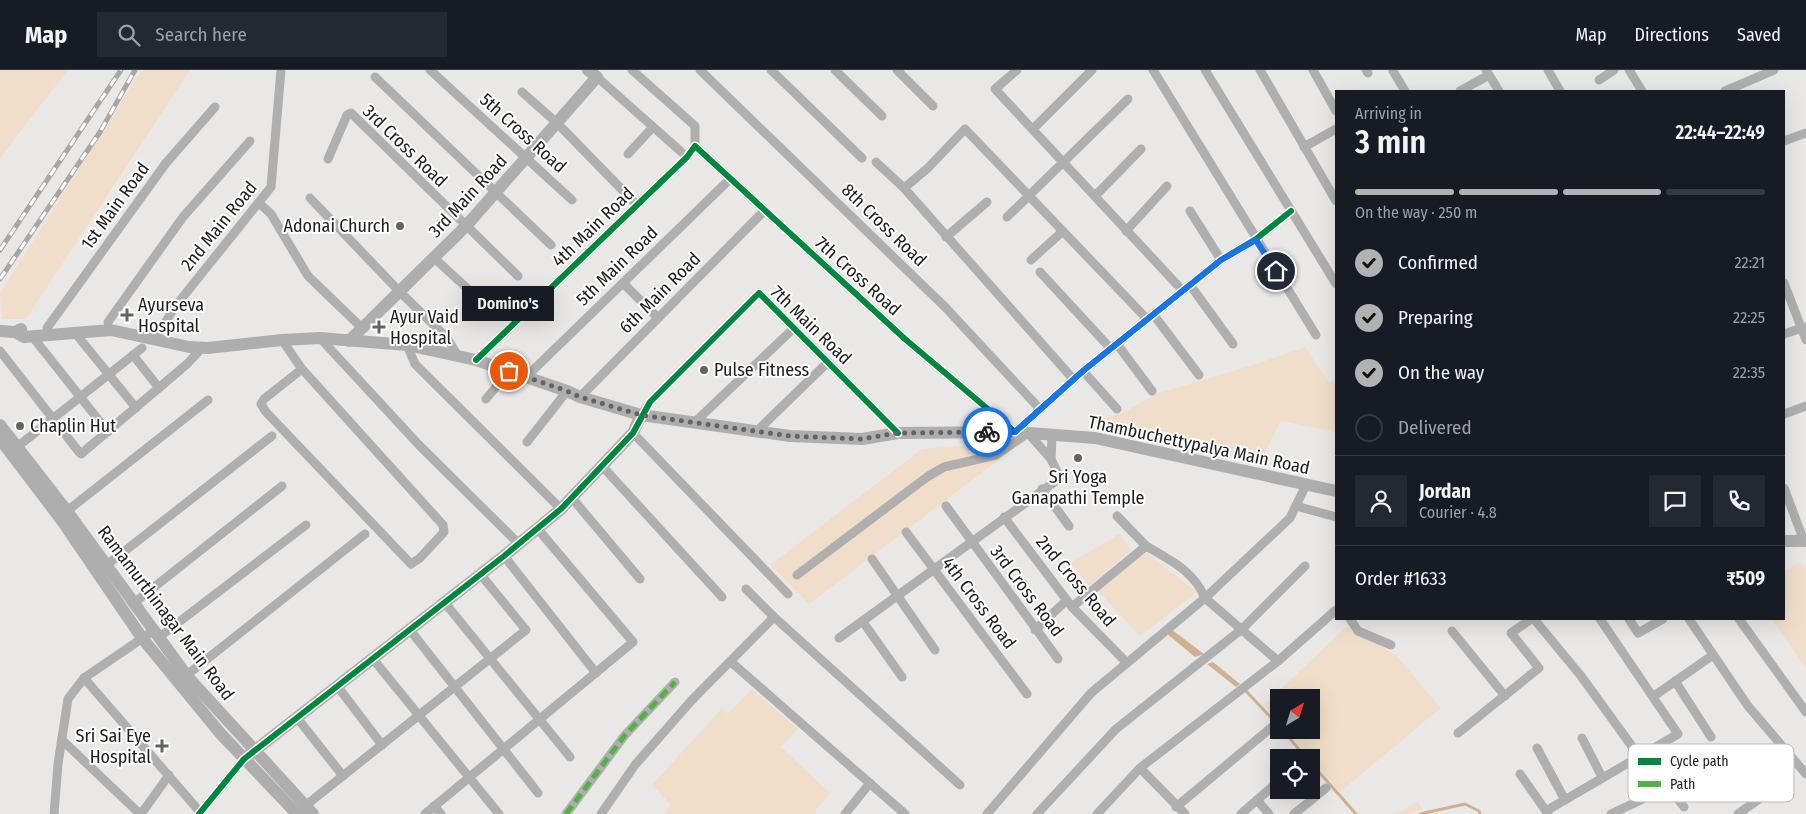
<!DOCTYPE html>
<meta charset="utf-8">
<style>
:root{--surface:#171b24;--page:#242831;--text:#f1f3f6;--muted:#9ea1a6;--line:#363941;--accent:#b2b2b3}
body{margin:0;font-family:"Fira Sans Condensed",sans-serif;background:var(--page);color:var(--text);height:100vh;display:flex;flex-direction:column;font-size:19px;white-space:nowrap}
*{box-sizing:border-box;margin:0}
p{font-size:16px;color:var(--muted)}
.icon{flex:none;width:28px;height:28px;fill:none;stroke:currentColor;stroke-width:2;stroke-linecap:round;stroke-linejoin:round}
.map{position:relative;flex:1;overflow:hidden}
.details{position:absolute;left:1335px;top:20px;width:450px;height:530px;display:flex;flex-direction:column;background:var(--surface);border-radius:0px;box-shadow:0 5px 20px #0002}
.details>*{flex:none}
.needle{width:32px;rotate:38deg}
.buttons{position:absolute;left:1270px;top:619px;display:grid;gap:10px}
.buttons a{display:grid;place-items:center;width:50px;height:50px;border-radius:0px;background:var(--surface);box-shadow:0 5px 20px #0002;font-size:25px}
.pin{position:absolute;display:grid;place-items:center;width:42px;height:42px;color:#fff;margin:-21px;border:2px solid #fff;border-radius:50%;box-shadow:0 1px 5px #0007}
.courier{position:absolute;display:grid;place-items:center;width:50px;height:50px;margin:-25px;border:4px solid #1a73e8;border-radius:50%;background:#fff;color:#222;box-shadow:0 1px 6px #0007}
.bubble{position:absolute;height:35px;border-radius:0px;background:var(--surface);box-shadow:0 5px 20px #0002;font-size:16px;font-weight:600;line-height:35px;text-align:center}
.summary em{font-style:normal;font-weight:600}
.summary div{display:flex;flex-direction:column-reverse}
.summary{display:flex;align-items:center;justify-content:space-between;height:85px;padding:0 20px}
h1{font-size:32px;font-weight:600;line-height:38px}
.bar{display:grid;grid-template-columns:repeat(4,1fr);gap:8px 5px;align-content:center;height:60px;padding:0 20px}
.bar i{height:6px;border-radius:4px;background:var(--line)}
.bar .on{background:var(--accent)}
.bar p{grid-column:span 4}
.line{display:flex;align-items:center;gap:12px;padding:0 20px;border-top:1px solid var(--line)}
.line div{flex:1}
.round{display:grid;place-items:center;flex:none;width:52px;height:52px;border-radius:0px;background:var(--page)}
ol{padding:0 20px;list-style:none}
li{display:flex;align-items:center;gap:15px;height:55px}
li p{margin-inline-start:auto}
li .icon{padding:5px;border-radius:50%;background:var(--accent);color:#111;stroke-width:4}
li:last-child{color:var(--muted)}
li i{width:28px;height:28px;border:2px solid var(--line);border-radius:50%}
header{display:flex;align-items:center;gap:30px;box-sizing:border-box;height:70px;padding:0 25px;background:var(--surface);border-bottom:1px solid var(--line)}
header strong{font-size:24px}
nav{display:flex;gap:28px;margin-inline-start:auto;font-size:18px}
.search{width:350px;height:45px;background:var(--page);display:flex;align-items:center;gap:12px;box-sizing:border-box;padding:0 18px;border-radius:0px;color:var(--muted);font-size:19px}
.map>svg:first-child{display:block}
</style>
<header>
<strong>Map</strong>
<div class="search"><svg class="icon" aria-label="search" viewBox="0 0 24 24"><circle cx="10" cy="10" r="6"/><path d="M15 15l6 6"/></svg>Search here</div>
<nav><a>Map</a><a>Directions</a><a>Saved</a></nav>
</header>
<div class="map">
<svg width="1806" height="744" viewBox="0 0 1806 744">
<rect width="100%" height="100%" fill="#eae8e6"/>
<g fill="#f1deca">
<path d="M0 0H68L0 88Z"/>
<path d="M142 0H190L26 249H2L0 223Z"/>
<path d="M1305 277 1329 312 1336 310V362L1281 351 1260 393 1088 352 1123 343 1156 324 1253 295Z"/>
<path d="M1024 371 809 534 770 495 922 379Z"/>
<path d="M1119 464 1131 480 1089 516 1071 493Z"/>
<path d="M1145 482 1197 522 1140 566 1098 521Z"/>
<path d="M1800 492 1806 501V598L1771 549H1784V501Z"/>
<path d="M1347 556 1396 585 1441 638 1340 722 1286 660H1311V628H1279V652L1264 635Z"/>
<path d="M752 619 798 659 781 677 830 723 813 744H664L670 734 652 715 722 638 728 644Z"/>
<path d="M1418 731 1422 739 1409 744H1395Z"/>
</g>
<g fill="#cfb192">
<path d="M1171 559 1204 584 1195 587 1166 563Z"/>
<path d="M1213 592 1240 614 1236 617 1207 594Z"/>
</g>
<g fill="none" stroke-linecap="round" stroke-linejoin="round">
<g stroke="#cfb192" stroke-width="3">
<path d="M1244 619 1279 656"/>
<path d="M1283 660 1306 688"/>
<path d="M1311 693 1356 744"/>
<path d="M1420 744 1465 734 1479 741 1480 744"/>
</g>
<g stroke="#afafaf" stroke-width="9">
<path d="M430 0 572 130"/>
<path d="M632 0 695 56V76"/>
<path d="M700 0 945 237 1040 339"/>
<path d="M771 0 862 88"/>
<path d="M835 0 882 46"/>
<path d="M897 0 933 36"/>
<path d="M1017 0 995 19 1183 221"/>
<path d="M1153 0 1316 265"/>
<path d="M1205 0 1336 214"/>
<path d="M1260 0 1336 131"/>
<path d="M1313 0 1336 41"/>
<path d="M1366 0 1368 3"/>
<path d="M1486 0 1499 21"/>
<path d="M1548 0 1560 21"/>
<path d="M1629 0 1642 21"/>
<path d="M1393 1 1405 21"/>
<path d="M375 7 551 175"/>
<path d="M597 7 687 87"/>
<path d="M1599 10 1614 0"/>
<path d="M1460 21 1489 5"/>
<path d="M1725 21 1774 0"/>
<path d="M522 22 557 53 637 135"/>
<path d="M1033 59 1092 0"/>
<path d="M1784 71 1806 63"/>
<path d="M1304 77 1336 59"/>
<path d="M628 84 653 57"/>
<path d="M328 89 347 45 351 43 518 206"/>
<path d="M876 92 904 118 1074 310"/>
<path d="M904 118 928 98 965 59 1147 249"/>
<path d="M1095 126 1141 79"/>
<path d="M310 128 399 221 447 268 458 286"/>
<path d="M259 133 271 144 308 206 362 258"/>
<path d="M1190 141 1221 190"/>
<path d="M1007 147 1128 29"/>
<path d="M1126 161 1167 116"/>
<path d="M946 167 987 132"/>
<path d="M434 188 480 230"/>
<path d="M1031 190 1063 161"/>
<path d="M1040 202 1111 279"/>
<path d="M623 213 658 248"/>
<path d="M1784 213 1806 270"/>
<path d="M1190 215 1233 274"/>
<path d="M1153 244 1199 305"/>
<path d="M108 252 183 147 250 71"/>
<path d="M47 258 166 93 215 37"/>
<path d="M159 263 174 238 271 117 281 0"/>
<path d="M76 264 136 338"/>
<path d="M1784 264 1805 257"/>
<path d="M32 266 108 362"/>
<path d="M320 268 419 375 519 474"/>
<path d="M282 270 302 299"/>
<path d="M1117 274 1152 321"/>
<path d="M407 275 415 294 561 439"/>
<path d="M0 281 79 382"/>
<path d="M133 285 159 318"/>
<path d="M476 290 687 87 695 76 905 269 1015 362 1083 301 1221 190 1256 169 1291 141"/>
<path d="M302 299 443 455 444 462 420 488 411 494 266 342 261 334 264 329Z"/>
<path d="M1083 301 1117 339"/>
<path d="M526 307 730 109"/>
<path d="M580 327 764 141"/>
<path d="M486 329 509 301"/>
<path d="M1784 344 1806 336"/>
<path d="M641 345 650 332 759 223 898 363"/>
<path d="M695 352 794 258"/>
<path d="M757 361 828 292"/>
<path d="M633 363 788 524"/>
<path d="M527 372 567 321"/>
<path d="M17 377 142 278"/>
<path d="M81 384 187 294 202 278"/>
<path d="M1051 389 1052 365"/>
<path d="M603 397 722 527"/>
<path d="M1784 418 1804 471"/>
<path d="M1042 419 1069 456"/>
<path d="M572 428 640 509"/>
<path d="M946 436 1058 589"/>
<path d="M1296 436 1336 447"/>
<path d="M67 441 208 330"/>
<path d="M1117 446 1146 476"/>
<path d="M1004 447 1072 537 1126 592"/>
<path d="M906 462 1027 624"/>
<path d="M504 486 596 603"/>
<path d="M872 489 935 580"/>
<path d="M103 498 272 366"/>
<path d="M797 505 927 407 944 397 996 385 1028 363 1051 389 1060 408 839 568"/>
<path d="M746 519 774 547 960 715"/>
<path d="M134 533 282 416"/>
<path d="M445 533 570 687"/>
<path d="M1072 537 1146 476C1170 490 1194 501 1205 528L1278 591"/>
<path d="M1350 549 1358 561 1391 575"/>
<path d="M1534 549 1581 606 1639 686"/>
<path d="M1629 549 1638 563 1663 549"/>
<path d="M1689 549 1748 636 1806 704"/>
<path d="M1739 549 1806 642"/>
<path d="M863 552 902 607"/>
<path d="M410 560 538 723"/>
<path d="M1035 560 1067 530"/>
<path d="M1452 561 1505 626"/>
<path d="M158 568 306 455"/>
<path d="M373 589 499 744"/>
<path d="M731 592 905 744"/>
<path d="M84 608 200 742"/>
<path d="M183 608 365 464"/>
<path d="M1675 611 1711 667"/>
<path d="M338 617 382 675"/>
<path d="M1654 626 1713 585"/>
<path d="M298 649 343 706"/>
<path d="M1458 663 1539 598 1511 563 1531 549"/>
<path d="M1582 668 1602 707"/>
<path d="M62 670 140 744"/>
<path d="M1537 678 1565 730"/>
<path d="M1140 698 1185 744"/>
<path d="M1520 704 1546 741"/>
<path d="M1666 714 1684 737"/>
<path d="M1257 730 1269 744"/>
<path d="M434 736 441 744"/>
<path d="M1176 737 1272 657"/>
<path d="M303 740 305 736 526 560 481 505"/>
<path d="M54 744 58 694 68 629 84 608 153 561"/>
<path d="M141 744 169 705"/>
<path d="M199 744 244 689"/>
<path d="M425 744 633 572 537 458"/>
<path d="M566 744 625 665 675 612"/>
<path d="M601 744 635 695 691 631 774 547"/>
<path d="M845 744 870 713"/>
<path d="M987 744 1091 623 1205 528 1290 448 1306 415"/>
<path d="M1037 744 1116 659 1242 559 1305 496"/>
<path d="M1097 744 1140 698 1278 591 1336 540"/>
<path d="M1241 744 1279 711"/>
<path d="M1294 744 1326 718"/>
<path d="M1548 744 1546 741 1678 664 1600 549"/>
<path d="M1611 744 1645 728 1685 702 1703 726"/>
<path d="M1738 744 1779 715"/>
</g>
<g stroke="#aeaeae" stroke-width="12">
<path d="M0 261 15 262 21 259"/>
<path d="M15 262 24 267 111 260 189 277 208 278 282 270 320 268 407 275 476 290 567 321 580 327 641 345 790 366 862 369 898 363 1015 362 1095 368 1336 421"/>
<path d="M349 271 466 156 597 7 588 0"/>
<path d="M0 355 67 441 187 606 313 744"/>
<path d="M0 369 63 452 142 568 220 663 297 744"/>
<path d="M1784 471H1806"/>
<path d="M244 689 504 486 561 439 633 363 641 345"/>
</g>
<defs>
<g id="rail">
<path d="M0 180 121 0"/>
<path d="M0 209 100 62 135 0"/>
</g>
</defs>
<use href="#rail" stroke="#a8a7a6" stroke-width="5"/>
<use href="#rail" stroke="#fff" stroke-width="3" stroke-dasharray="9" stroke-linecap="butt"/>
<path stroke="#55b145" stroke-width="5" stroke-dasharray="10 5" stroke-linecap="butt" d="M566 744 625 665 675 612"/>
<defs>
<g id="cycleway">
<path d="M476 290 687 87 695 76 905 269 1015 362 1083 301 1221 190 1256 169 1291 141"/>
<path d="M199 744 244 689 504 486 561 439 633 363 650 332 759 223 898 363"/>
</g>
</defs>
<use href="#cycleway" stroke="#fff" stroke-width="9"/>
<use href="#cycleway" stroke="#00873e" stroke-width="6"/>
</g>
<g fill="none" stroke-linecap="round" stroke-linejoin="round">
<path stroke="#656362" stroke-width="5" stroke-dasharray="0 9" d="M509 301 567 321 580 327 641 345 790 366 862 369 898 363 987 362"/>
<path stroke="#1a73e8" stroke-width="6" d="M987 362H1015L1084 300 1221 190 1256 170 1276 201"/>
</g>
<g fill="#656362" stroke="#fff" stroke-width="2">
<circle cx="400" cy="156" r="5"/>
<path d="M124.5 237.5h5v5h5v5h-5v5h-5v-5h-5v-5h5z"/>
<path d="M376.5 249.5h5v5h5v5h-5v5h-5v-5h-5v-5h5z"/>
<circle cx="704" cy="300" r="5"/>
<circle cx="20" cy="356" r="5"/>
<circle cx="1078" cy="388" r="5"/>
<path d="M159.5 668.5h5v5h5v5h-5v5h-5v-5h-5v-5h5z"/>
</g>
<g text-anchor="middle" stroke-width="4" stroke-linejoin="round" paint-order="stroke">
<g font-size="18" fill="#1d1c1b" stroke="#fff">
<text transform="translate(523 63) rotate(42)" y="6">5th Cross Road</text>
<text transform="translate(405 76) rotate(44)" y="6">3rd Cross Road</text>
<text transform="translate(468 126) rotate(-47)" y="6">3rd Main Road</text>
<text transform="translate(115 136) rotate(-54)" y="6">1st Main Road</text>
<text transform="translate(884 155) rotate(44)" y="6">8th Cross Road</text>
<text transform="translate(219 156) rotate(-51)" y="6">2nd Main Road</text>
<text transform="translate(593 157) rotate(-44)" y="6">4th Main Road</text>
<text transform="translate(617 196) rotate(-44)" y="6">5th Main Road</text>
<text transform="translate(858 206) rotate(42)" y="6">7th Cross Road</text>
<text transform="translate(660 223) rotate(-45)" y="6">6th Main Road</text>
<text transform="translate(811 255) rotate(44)" y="6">7th Main Road</text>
<text transform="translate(1199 375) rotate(12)" y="6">Thambuchettypalya Main Road</text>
<text transform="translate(1076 511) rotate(50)" y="6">2nd Cross Road</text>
<text transform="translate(1027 521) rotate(53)" y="6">3rd Cross Road</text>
<text transform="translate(979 533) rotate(53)" y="6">4th Cross Road</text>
<text transform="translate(166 543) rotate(53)" y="6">Ramamurthinagar Main Road</text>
</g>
<g font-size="18" fill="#1d1c1b" stroke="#fff" text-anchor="start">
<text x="390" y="162" text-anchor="end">Adonai Church</text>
<text x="138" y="241">Ayurseva<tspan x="138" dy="21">Hospital</tspan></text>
<text x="390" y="253">Ayur Vaid<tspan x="390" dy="21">Hospital</tspan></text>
<text x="714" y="306">Pulse Fitness</text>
<text x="30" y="362">Chaplin Hut</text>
<text x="1078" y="413" text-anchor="middle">Sri Yoga<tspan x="1078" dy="21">Ganapathi Temple</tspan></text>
<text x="151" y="672" text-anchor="end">Sri Sai Eye<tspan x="151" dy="21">Hospital</tspan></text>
</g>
</g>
<rect x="1628" y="674" width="166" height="58" rx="8" fill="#fff" stroke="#bbb" stroke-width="1"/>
<rect x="1638" y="688" width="23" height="7" fill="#00873e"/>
<rect x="1638" y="711" width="23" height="6" fill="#55b145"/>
<g font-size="14" fill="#1d1c1b">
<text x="1670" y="696">Cycle path</text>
<text x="1670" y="719">Path</text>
</g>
</svg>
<div class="buttons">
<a><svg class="needle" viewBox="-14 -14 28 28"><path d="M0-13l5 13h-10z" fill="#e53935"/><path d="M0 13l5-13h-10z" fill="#9ea1a6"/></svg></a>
<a><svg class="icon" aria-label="locate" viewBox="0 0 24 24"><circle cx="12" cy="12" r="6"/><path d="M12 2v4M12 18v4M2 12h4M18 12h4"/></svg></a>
</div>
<div class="pin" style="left:509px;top:301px;background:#ea580c"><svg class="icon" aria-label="bag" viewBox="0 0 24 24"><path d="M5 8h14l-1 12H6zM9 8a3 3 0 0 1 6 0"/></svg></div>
<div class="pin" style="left:1276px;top:201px;background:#1f2937"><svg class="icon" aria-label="home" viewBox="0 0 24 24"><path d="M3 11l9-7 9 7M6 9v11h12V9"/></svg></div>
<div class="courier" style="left:987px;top:362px"><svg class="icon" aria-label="bike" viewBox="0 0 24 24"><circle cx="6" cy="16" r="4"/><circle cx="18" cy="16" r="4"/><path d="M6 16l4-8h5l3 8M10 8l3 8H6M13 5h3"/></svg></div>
<div class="bubble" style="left:462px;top:216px;width:92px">Domino's</div>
<section class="details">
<div class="summary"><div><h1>3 min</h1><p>Arriving in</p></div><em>22:44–22:49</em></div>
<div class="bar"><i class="on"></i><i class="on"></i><i class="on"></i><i></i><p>On the way · 250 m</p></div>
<ol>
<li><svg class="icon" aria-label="check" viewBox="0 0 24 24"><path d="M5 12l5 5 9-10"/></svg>Confirmed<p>22:21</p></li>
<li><svg class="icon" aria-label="check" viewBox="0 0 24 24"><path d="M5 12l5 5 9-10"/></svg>Preparing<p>22:25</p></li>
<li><svg class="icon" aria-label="check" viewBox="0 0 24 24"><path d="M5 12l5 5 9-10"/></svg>On the way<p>22:35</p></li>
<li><i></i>Delivered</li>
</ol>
<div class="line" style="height:90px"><a class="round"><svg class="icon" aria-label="person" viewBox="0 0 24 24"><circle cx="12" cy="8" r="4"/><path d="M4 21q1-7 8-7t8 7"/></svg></a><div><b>Jordan</b><p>Courier · 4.8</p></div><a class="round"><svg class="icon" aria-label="chat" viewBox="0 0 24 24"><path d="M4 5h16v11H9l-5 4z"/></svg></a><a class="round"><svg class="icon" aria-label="phone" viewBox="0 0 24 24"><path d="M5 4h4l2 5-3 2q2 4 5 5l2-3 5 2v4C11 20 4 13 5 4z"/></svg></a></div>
<div class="line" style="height:65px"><div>Order #1633</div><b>₹509</b></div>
</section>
</div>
